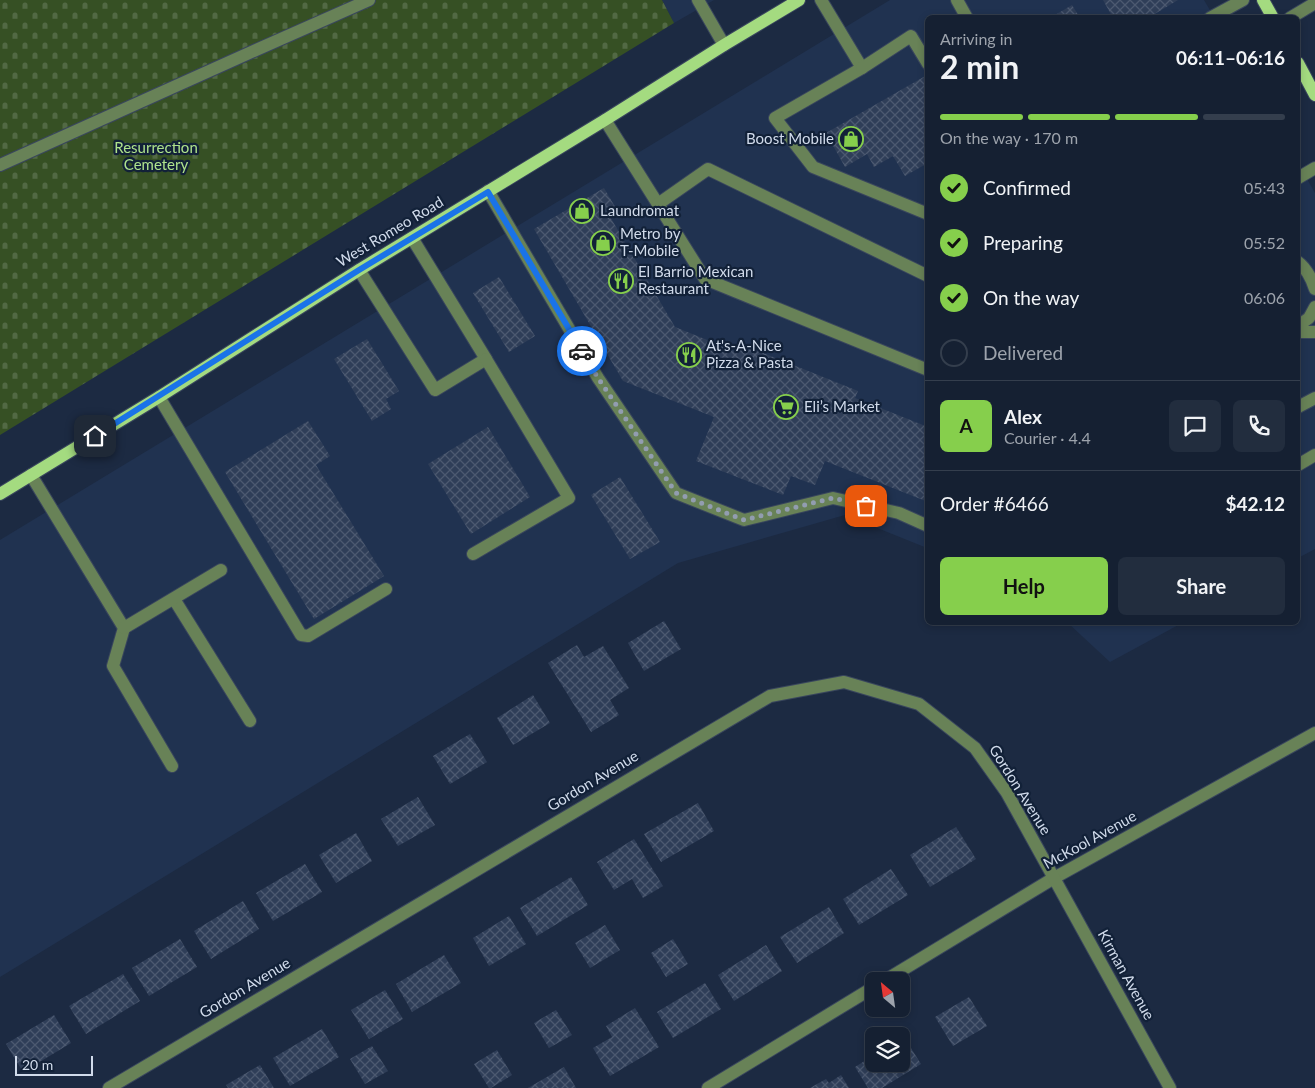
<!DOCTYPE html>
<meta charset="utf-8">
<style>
:root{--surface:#152032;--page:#222d3e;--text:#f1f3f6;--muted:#9da3ac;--line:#343e4d;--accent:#86cf4c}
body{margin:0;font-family:Lato,sans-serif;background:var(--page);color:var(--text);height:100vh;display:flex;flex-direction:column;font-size:19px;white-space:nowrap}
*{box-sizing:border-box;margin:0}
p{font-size:16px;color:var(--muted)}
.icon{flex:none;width:28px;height:28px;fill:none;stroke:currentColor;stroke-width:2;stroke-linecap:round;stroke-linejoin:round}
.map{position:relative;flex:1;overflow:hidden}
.drawer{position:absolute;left:925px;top:15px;width:375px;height:610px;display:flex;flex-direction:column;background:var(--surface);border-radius:8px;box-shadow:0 2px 8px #0003,0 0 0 1px var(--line)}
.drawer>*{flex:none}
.needle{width:32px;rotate:331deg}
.fabs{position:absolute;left:865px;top:972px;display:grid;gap:10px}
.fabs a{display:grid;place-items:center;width:45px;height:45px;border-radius:8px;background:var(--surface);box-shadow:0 2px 8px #0003,0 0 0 1px var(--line);font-size:25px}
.scale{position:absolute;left:15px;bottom:12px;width:78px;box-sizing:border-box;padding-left:5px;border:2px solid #d1dbeb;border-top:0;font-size:14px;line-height:18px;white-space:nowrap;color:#d1dbeb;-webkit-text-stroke:4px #122138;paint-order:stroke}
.pin{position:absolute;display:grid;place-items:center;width:42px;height:42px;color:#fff;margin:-21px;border-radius:10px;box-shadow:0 2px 8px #0006}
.courier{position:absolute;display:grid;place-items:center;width:50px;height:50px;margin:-25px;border:4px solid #1a73e8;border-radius:50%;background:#fff;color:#222;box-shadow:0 1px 6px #0007}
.headline em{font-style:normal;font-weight:700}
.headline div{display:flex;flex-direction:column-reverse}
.headline{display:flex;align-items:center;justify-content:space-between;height:85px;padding:0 15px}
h1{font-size:32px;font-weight:700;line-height:38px}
.bar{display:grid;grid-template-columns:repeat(4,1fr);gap:8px 5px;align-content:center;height:60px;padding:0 15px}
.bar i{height:6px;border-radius:4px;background:var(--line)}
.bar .active{background:var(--accent)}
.bar p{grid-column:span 4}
.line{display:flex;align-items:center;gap:12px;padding:0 15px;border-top:1px solid var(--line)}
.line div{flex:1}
.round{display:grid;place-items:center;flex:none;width:52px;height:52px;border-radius:8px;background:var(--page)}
ol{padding:0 15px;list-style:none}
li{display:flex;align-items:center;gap:15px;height:55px}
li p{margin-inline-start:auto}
li .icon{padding:5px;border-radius:50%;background:var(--accent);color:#111;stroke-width:4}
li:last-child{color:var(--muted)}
li i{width:28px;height:28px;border:2px solid var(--line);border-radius:50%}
.button{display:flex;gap:10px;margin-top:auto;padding:10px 15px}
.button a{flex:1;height:58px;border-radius:8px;background:var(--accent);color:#111;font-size:20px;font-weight:700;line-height:58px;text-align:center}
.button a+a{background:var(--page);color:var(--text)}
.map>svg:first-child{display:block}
</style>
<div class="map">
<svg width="1315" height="1088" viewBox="0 0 1315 1088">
<defs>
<pattern id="cemetery-stones" width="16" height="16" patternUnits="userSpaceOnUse" patternTransform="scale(1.25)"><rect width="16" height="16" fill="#365024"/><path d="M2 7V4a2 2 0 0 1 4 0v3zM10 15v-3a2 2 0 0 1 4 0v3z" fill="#526944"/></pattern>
<pattern id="building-cross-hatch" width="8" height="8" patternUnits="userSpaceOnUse" patternTransform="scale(1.25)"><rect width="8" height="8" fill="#2f3e58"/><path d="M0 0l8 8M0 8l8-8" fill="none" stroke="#4c5970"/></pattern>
</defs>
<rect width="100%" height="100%" fill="#1c2a42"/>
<g fill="#203250">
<path d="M662 0H714L674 23Z"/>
<path d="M890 0H1204L1214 17 928 18 927 548 845 515 678 563 0 977V540Z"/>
<path d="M1298 163 1315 193V549L1298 558Z"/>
<path d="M1068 623H1182L1110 662Z"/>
</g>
<path fill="url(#cemetery-stones)" d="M0 0H662L674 23 0 435Z"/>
<g fill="url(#building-cross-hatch)">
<path d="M1103 0H1178L1148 18H1113Z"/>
<path d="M1072 5 1080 18H1050Z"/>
<path d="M927 75 928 166 926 164 905 176 893 156 874 167 867 154 845 167 826 133Z"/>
<path d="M604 188 617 210 609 215 675 327 737 352 741 344 858 391 855 398 928 427V502L825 461 815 485 791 476 783 495 696 461 714 417 623 381 534 229Z"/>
<path d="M499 277 535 336 509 352 473 293Z"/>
<path d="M367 339 399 391 386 399 391 409 372 421 334 359Z"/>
<path d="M308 421 330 456 316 465 384 576 314 619 225 472Z"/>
<path d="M488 427 530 497 471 534 428 464Z"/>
<path d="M620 477 660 542 630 559 591 495Z"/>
<path d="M664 621 681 649 644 671 628 643Z"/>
<path d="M577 645 584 657 603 646 629 688 610 700 619 715 591 732 548 663Z"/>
<path d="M533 695 550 723 513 745 497 718Z"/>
<path d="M470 734 487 762 450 784 433 756Z"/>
<path d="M418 797 435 825 398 846 381 819Z"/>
<path d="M698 803 714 831 661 862 644 834Z"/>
<path d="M956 827 976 859 930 887 910 855Z"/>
<path d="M356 833 372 861 336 883 319 855Z"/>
<path d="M634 839 663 886 643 898 632 879 614 890 597 862Z"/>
<path d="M305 864 322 892 273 921 256 893Z"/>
<path d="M891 869 908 895 859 925 843 899Z"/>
<path d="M571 877 588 905 537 936 520 908Z"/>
<path d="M243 901 259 929 211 959 194 931Z"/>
<path d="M829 907 844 933 797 963 780 937Z"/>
<path d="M509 916 526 944 489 966 473 938Z"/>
<path d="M605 925 620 950 590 968 575 943Z"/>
<path d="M180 939 197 967 149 996 132 968Z"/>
<path d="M673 939 688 964 666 977 651 953Z"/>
<path d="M766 945 782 971 734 1001 718 975Z"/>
<path d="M444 955 461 983 412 1012 396 984Z"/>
<path d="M123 974 140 1001 86 1034 69 1006Z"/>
<path d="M705 983 721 1009 673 1038 657 1012Z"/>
<path d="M385 990 403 1019 369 1039 351 1010Z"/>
<path d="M969 997 987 1026 953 1046 935 1017Z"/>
<path d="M635 1008 659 1047 610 1076 593 1048 612 1037 606 1026Z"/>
<path d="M556 1010 572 1035 549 1048 534 1023Z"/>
<path d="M54 1015 71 1043 23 1072 6 1044Z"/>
<path d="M322 1029 339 1057 290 1086 273 1058Z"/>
<path d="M904 1037 921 1064 882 1088H868L855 1067 874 1055V1064H901V1038Z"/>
<path d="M372 1046 388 1071 365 1084 350 1059Z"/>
<path d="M497 1050 512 1075 491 1088H489L474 1064Z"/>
<path d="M260 1065 274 1088H228L226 1085Z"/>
<path d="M564 1067 576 1088H528Z"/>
<path d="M841 1075 849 1088H810L826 1079 829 1083Z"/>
</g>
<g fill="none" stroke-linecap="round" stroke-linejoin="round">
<defs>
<g id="minor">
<path d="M698 0 724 45"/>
<path d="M821 0 862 68 775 118 813 167 928 214"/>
<path d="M957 0 967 18"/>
<path d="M1210 18 1243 0"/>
<path d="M1290 18 1315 3"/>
<path d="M862 68 911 36 928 64"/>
<path d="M605 120 705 279 928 370"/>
<path d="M0 165 256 50 369 0"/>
<path d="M1298 178 1315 168"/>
<path d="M488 191 598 378 676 493 744 520 833 498 899 513 928 526"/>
<path d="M658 204 708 169 928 276"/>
<path d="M1298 262C1306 268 1312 280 1315 289"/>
<path d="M359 270 435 390 486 359 412 238"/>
<path d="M1298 326 1309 318 1315 307"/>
<path d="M1298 332H1315"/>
<path d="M159 397 301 635 308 636 386 589"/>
<path d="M1298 407 1315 398"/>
<path d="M1298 465 1315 455"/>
<path d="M31 475 124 628 113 666 172 766"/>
<path d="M473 554 569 498 486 359"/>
<path d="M174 599 250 721"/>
<path d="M124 628 221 570"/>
<path d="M884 981 1054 878 1315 733"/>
<path d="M109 1088 770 696 844 682 919 704 975 748 1007 793 1170 1088"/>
<path d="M708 1088 874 987"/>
</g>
<g id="major">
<path d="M1263 0 1273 18"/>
<path d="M1298 63 1315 95"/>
<path d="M0 494 159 397 359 270 605 120 724 45 799 0"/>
</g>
</defs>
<use href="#minor" stroke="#39465d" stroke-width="14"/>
<use href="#major" stroke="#39465d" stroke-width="14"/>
<use href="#minor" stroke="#688257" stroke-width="12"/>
<use href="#major" stroke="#a4db80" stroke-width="12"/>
</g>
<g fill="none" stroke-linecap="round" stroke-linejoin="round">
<path stroke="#929db0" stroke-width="5" stroke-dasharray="0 9" d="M582 351 598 378 676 493 744 520 833 498 866 506"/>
<path stroke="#1a73e8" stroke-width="6" d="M95 436 359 270 488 192 582 351"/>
</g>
<defs>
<symbol id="shop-ring" viewBox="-11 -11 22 22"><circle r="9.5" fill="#122138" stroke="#86cf4c" stroke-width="1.5"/><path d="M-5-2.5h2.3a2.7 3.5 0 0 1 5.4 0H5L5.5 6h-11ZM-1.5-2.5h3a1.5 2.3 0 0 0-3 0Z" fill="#86cf4c"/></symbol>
<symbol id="restaurant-ring" viewBox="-11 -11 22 22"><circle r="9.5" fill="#122138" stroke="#86cf4c" stroke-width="1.5"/><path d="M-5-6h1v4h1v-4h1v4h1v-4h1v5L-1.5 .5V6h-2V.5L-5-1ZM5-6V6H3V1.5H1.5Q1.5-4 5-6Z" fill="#86cf4c"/></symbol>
<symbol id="supermarket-ring" viewBox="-11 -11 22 22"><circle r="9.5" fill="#122138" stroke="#86cf4c" stroke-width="1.5"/><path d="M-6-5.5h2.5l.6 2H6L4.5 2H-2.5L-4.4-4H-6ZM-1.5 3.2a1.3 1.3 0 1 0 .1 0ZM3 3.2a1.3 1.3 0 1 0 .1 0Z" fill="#86cf4c"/></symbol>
</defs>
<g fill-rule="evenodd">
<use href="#shop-ring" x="837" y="125" width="28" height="28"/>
<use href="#shop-ring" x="568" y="197" width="28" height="28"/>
<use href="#shop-ring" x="589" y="229" width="28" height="28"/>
<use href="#restaurant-ring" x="607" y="267" width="28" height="28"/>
<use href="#restaurant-ring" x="675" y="341" width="28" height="28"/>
<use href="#supermarket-ring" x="772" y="393" width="28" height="28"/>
</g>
<g text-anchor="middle" stroke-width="4.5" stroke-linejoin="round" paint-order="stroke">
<g font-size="15" fill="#d1dbeb" stroke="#122138" text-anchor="start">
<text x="834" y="144" text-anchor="end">Boost Mobile</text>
<text x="600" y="216">Laundromat</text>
<text x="620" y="239">Metro by<tspan x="620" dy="17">T-Mobile</tspan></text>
<text x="638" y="277">El Barrio Mexican<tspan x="638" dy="17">Restaurant</tspan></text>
<text x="706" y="351">At's-A-Nice<tspan x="706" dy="17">Pizza &amp; Pasta</tspan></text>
<text x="804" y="412">Eli’s Market</text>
</g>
<g font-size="15" fill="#aee28c" stroke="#122138">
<text x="156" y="153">Resurrection<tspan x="156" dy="17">Cemetery</tspan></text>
</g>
<g font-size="15" fill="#d1dbeb" stroke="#122138">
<text transform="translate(390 232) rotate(-31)" y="5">West Romeo Road</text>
<text transform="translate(593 781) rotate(-31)" y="5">Gordon Avenue</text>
<text transform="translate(1020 790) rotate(58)" y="5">Gordon Avenue</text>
<text transform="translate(1090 840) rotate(-29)" y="5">McKool Avenue</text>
<text transform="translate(1126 975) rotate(61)" y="5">Kirman Avenue</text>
<text transform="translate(245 988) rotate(-31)" y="5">Gordon Avenue</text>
</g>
</g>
</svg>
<div class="fabs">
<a><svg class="needle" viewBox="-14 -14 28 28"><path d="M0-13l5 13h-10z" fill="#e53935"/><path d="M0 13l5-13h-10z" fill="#9da3ac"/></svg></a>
<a><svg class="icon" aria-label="layers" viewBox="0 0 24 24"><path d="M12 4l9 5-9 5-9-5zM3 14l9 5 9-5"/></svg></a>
</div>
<div class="scale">20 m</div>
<div class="pin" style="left:866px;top:506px;background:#ea580c"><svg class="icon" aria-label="bag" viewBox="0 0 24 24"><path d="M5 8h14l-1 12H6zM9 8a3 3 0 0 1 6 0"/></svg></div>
<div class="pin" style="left:95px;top:436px;background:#1f2937"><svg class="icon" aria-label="home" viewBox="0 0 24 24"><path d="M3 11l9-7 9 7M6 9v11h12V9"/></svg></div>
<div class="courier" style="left:582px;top:351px"><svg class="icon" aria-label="car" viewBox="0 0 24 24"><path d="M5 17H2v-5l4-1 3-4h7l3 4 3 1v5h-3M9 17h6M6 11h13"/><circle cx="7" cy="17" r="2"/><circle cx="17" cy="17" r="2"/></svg></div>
<section class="drawer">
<div class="headline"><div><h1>2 min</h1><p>Arriving in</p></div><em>06:11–06:16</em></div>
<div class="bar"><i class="active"></i><i class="active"></i><i class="active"></i><i></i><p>On the way · 170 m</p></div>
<ol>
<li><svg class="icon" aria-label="check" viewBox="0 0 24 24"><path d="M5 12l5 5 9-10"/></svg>Confirmed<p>05:43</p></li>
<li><svg class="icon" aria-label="check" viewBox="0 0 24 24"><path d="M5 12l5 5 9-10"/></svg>Preparing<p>05:52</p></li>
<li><svg class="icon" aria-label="check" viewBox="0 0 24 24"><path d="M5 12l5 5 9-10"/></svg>On the way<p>06:06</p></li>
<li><i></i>Delivered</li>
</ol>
<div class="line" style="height:90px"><b class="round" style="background:var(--accent);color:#111">A</b><div><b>Alex</b><p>Courier · 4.4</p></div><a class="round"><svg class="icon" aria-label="chat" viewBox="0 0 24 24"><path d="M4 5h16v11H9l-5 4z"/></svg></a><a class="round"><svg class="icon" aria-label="phone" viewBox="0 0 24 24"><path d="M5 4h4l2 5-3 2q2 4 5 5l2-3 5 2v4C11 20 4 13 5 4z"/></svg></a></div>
<div class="line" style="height:65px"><div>Order #6466</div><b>$42.12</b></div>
<div class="button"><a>Help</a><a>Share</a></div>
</section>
</div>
